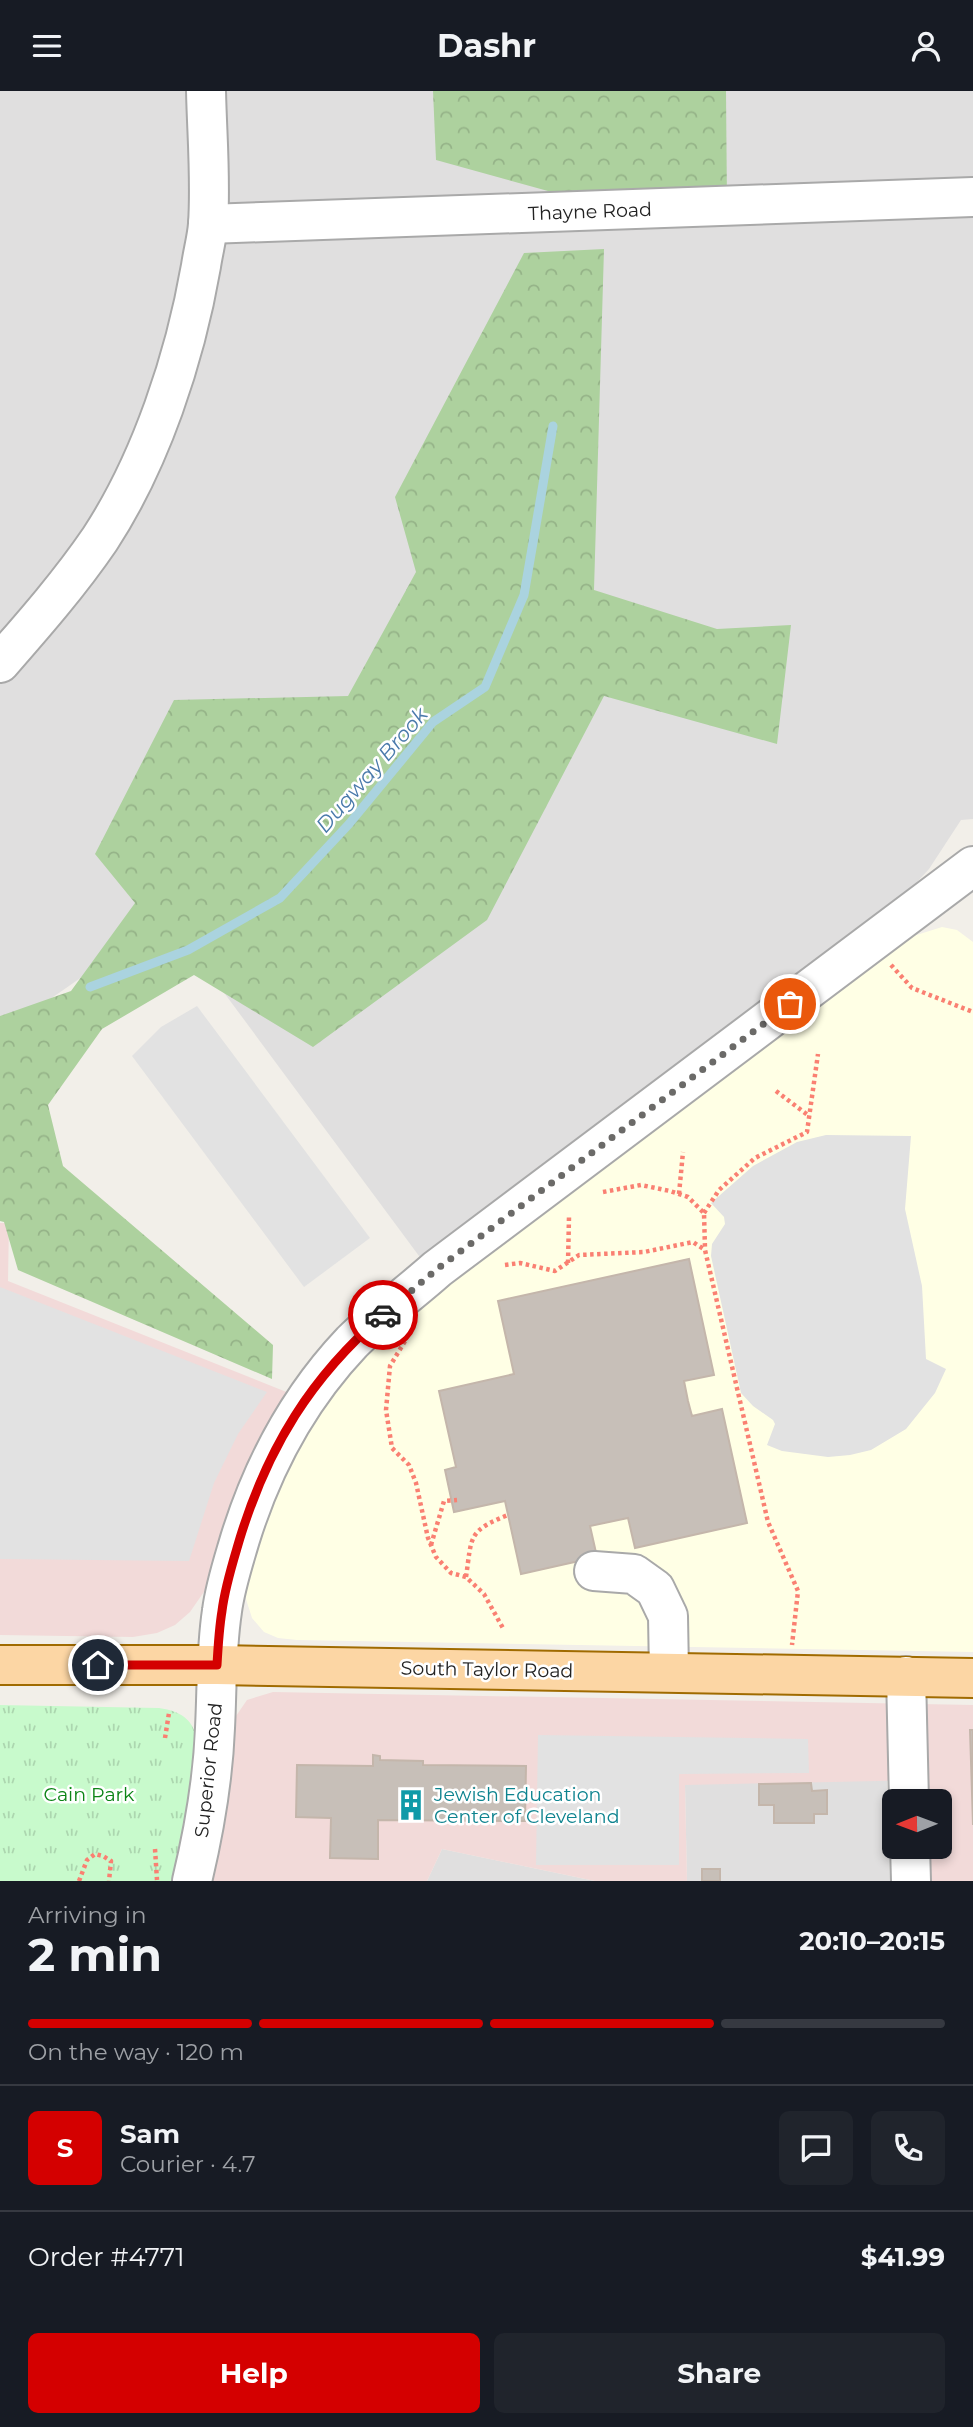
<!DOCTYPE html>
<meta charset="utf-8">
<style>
:root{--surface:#171b24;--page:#20242c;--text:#f1f3f6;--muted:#9ea1a6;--line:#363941;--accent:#d40000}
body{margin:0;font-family:Montserrat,sans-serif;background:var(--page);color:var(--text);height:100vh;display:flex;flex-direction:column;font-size:26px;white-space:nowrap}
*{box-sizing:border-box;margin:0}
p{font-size:23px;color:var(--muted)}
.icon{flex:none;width:38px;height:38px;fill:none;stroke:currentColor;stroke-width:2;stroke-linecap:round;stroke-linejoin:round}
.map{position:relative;height:1790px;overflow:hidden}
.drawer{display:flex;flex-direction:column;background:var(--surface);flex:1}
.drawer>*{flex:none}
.needle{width:46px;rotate:269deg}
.buttons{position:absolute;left:882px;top:1698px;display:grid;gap:14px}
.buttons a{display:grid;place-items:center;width:70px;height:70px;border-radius:10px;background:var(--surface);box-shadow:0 4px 10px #0003;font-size:35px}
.pin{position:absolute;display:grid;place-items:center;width:60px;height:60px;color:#fff;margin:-30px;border:4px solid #fff;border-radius:50%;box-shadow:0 2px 7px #0007}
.courier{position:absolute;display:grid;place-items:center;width:70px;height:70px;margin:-35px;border:5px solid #d40000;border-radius:50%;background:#fff;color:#222;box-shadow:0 2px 9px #0007}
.head em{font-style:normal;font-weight:700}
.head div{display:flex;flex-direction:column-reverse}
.head{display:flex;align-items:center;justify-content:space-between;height:119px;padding:0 28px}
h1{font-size:46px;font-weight:700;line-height:52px}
.bar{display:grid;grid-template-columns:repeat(4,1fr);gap:10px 7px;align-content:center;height:84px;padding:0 28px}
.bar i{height:9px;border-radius:5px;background:var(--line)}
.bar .active{background:var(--accent)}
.bar p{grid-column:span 4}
.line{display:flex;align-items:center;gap:18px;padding:0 28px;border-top:2px solid var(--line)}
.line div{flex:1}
.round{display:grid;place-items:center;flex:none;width:74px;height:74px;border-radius:10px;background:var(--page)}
.cta{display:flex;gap:14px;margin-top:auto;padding:14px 28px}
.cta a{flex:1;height:80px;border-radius:10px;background:var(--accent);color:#fff;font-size:28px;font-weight:700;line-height:80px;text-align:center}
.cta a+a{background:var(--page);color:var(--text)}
header{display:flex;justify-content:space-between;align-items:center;height:91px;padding:0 28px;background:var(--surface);font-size:32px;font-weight:700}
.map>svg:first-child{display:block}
</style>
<header><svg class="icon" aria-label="menu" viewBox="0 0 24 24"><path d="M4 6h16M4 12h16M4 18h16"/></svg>Dashr<svg class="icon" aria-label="person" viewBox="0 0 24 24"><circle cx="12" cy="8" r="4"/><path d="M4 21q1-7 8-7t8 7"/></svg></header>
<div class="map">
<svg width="973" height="1790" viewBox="0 0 973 1790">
<defs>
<pattern id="forest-crowns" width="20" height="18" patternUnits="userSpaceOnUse" patternTransform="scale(1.75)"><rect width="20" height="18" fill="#add19e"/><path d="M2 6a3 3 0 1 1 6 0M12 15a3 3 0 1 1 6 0" fill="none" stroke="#95b388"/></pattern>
<pattern id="park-tufts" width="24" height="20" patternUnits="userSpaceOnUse" patternTransform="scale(1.75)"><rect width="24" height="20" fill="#c8facc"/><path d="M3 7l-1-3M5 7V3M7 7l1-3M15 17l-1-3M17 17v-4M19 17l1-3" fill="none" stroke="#acd6af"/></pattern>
</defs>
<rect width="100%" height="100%" fill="#f2efe9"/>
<g fill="#e0dfdf">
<path d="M0 0H973V728L961 729 929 778 905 804 422 1169 168 826 0 943Z"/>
<path d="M887 1689 890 1790H687L685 1693Z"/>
<path d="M442 1758 595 1790H427Z"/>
</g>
<g fill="#f2dad9">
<path d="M0 1132H9L8 1190 289 1302 208 1495 190 1521 175 1534 157 1542 133 1546 0 1544Z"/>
<path d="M273 1601 973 1614V1790H925L924 1755H940V1710H924V1689L685 1694 687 1790H595L442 1758 427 1790H210L236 1625 247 1609Z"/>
</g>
<path fill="#ffffe5" d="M942 836 957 839 973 851V1561L297 1549 278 1547 264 1541 252 1527 246 1508 245 1486 284 1373 331 1298 400 1229 907 847Z"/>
<g fill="url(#forest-crowns)">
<path d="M433 0H726L727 115 617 119 436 69Z"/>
<path d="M604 158 594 499 717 538 791 534 777 653 604 605 487 829 313 956 194 884 102 938 48 1014 63 1075 273 1254 272 1288 18 1179 4 1131 0 1130V925L71 900 135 812 95 763 174 609 348 605 416 481 395 406 524 162Z"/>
</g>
<path fill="url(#park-tufts)" d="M0 1614 159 1617C174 1619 188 1624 194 1639 206 1670 182 1756 175 1790H0Z"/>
<g fill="#e2e2e2">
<path d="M197 915 370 1147 304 1196 132 965 161 936Z"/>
<path d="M826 1044 911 1045 905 1118 922 1195 926 1268 946 1278 935 1302 906 1338 871 1359 850 1364 828 1366 782 1360 767 1354 775 1333 773 1329 753 1315 741 1302 711 1165 712 1153 725 1133 724 1126 711 1112 753 1075 797 1051Z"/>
<path d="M0 1196 267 1301 238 1343 214 1392 189 1470 0 1468Z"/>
<path d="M538 1644 808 1648 809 1682 679 1683V1774H536Z"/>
</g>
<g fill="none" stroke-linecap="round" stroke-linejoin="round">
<path stroke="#aad3df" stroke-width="9" d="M90 896 188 859 280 807 349 733 433 631 485 596 524 504 553 335"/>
</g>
<g fill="#c7bfb8" stroke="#c4b6ab" stroke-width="2">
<path d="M689 1168 714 1284 684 1290 688 1310 692 1325 722 1318 747 1432 635 1457 628 1427 590 1435 597 1466 521 1483 505 1410 454 1421 445 1379 456 1376 439 1300 514 1283 498 1210Z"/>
<path d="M970 1639H973V1734Z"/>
<path d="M373 1664 380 1665V1669L423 1670V1674L526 1675 525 1730 378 1729V1768L330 1767 331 1727 296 1726 297 1674 373 1675Z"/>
<path d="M811 1692 812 1700 827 1699V1723H814V1732H774V1714H759V1693Z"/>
<rect x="702" y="1778" width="18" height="12"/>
</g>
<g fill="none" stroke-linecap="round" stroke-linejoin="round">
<defs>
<g id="minor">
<path d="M208 133 973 106"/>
<path d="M0 572C35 532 70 492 100 448 151 370 185 267 201 175 203 161 207 147 208 133 211 89 207 44 206 0"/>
<path d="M594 1480 634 1483 655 1498 668 1525 669 1581"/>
<path d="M906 1585 909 1710"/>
<path d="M910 1755 911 1790"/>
<path d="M192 1790C204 1740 213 1689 215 1637 217 1598 216 1559 222 1520 225 1496 233 1472 240 1448 263 1374 298 1308 352 1251 378 1225 409 1203 437 1178L973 775"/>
</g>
<path id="major" d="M0 1574H217L973 1587"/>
</defs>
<use href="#minor" stroke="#a9a9a9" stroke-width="42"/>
<use href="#major" stroke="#a06b00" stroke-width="42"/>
<g stroke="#fa8072" stroke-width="4.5" stroke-dasharray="3.5 3.5" stroke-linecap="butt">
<path d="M891 874 912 897 973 921"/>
<path d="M776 1000 809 1025"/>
<path d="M603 1101 641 1094 670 1100 688 1106 704 1122 705 1158"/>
<path d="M679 1103 683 1061"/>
<path d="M704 1122 719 1099 755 1067 807 1041 818 963"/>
<path d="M568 1172 569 1126"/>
<path d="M505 1174 520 1172 555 1180 579 1164 644 1161 693 1151 705 1159 768 1431 798 1500 792 1554"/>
<path d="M405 1250 390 1275 386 1319 392 1357 409 1374 416 1392 428 1447 436 1466 451 1482 466 1486 484 1503 504 1539"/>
<path d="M431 1454 444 1410 457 1409"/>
<path d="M466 1486C472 1446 467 1440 508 1424"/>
<path d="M165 1647 169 1622"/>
<path d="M155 1758 157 1789"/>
<path d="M79 1790 87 1769 95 1763 103 1765 111 1770 109 1790"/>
</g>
<use href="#minor" stroke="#fff" stroke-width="38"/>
<use href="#major" stroke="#fcd6a4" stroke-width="38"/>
</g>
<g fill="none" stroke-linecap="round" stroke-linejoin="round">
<path stroke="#6b6a68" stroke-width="7" stroke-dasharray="0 12.6" d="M383 1224 437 1178 790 913"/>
<path stroke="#d40000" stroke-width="9" d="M98 1574H217C218 1556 219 1538 222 1520 225 1495 233 1471 240 1447 268 1356 311 1286 383 1224"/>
</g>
<defs>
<symbol id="building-bare" viewBox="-9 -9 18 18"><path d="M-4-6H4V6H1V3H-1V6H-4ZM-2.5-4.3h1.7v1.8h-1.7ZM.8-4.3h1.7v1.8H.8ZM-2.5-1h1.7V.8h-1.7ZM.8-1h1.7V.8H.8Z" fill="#0f9aa8" stroke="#fff" stroke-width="2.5" paint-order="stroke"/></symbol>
</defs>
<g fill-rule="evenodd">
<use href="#building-bare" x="389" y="1692" width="44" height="44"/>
</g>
<g text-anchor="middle" stroke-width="5" stroke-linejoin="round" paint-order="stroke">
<g font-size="19" fill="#222" stroke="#fff">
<text transform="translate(590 120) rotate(-2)" y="7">Thayne Road</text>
<text transform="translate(487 1578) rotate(1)" y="7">South Taylor Road</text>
<text transform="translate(208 1679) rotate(-84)" y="7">Superior Road</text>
</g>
<g font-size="19" fill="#0c8416" stroke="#fff">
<text x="89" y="1710">Cain Park</text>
</g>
<g font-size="19" fill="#0d838f" stroke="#fff" text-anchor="start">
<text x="434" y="1710">Jewish Education<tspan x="434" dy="22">Center of Cleveland</tspan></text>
</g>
<g font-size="21" font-style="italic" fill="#4a7aab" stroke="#fff">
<text transform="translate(372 679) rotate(-49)" y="7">Dugway Brook</text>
</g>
</g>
</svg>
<div class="buttons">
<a><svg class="needle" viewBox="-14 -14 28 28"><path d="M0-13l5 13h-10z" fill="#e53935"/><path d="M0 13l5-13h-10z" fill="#9ea1a6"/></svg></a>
</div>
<div class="pin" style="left:790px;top:913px;background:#ea580c"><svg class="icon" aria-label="bag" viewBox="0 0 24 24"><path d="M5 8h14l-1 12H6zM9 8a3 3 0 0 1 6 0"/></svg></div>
<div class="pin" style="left:98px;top:1574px;background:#1f2937"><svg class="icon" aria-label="home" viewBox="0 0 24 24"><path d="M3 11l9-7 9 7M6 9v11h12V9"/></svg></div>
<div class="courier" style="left:383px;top:1224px"><svg class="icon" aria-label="car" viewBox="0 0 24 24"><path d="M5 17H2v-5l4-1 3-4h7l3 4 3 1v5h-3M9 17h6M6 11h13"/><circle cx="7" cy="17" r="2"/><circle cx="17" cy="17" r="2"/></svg></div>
</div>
<section class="drawer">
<div class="head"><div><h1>2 min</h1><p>Arriving in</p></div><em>20:10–20:15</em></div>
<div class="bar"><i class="active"></i><i class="active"></i><i class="active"></i><i></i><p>On the way · 120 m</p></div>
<div class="line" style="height:126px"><b class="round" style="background:var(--accent);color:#fff">S</b><div><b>Sam</b><p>Courier · 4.7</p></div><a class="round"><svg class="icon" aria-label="chat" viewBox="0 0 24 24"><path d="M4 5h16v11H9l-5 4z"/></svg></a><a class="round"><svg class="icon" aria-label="phone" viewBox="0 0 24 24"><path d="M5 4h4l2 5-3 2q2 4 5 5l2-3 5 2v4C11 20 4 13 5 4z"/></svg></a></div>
<div class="line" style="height:91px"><div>Order #4771</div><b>$41.99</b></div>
<div class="cta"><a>Help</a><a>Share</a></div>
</section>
